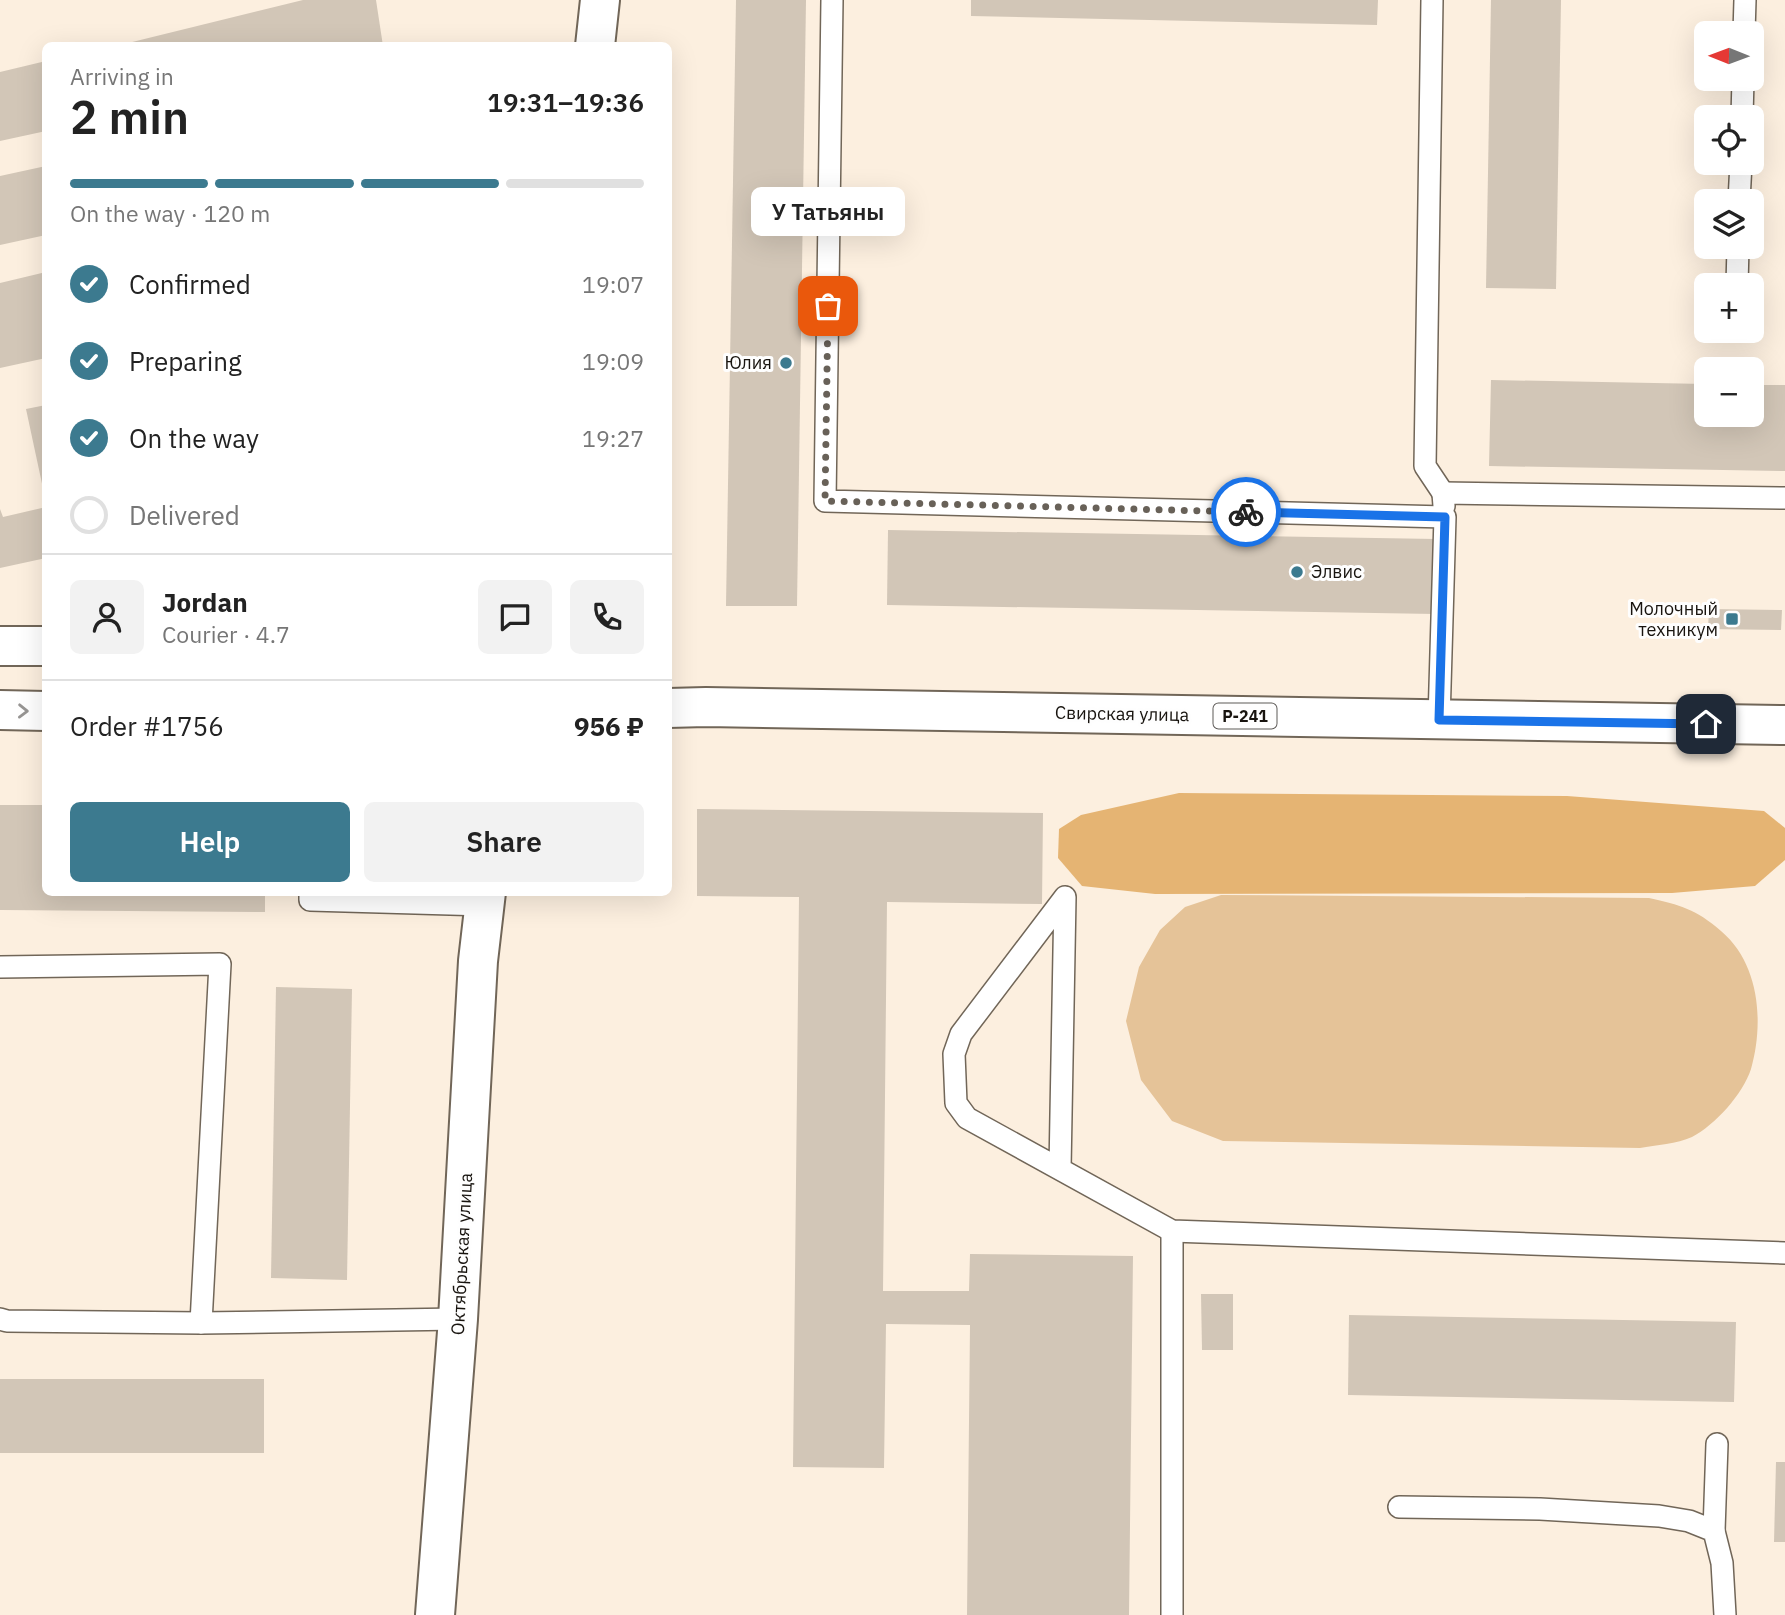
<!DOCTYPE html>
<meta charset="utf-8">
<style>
:root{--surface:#fff;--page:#f2f2f2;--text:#222;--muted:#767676;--line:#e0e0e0;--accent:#3c7a8f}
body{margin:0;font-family:"IBM Plex Sans",sans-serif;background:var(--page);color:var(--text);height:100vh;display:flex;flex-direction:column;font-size:26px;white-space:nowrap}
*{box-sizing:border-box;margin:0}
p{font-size:23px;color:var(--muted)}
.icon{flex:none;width:38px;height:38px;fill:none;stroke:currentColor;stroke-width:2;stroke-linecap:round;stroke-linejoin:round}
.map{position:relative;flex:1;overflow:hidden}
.details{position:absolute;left:42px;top:42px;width:630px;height:854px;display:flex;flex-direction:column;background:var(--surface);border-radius:10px;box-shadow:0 7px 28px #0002}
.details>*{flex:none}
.needle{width:46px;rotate:271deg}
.tools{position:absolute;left:1694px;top:21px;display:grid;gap:14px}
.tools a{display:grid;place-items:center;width:70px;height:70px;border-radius:10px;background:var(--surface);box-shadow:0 7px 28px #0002;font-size:35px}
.pin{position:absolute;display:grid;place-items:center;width:60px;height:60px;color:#fff;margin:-30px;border-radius:14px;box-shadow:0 4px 10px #0006}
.courier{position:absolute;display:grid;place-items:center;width:70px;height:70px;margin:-35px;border:5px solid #1a73e8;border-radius:50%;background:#fff;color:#222;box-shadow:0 2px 9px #0007}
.bubble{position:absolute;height:49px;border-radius:10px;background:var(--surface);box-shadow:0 7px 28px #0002;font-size:23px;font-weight:600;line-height:49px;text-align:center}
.overview em{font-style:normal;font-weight:600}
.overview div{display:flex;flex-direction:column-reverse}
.overview{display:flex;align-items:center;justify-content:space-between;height:119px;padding:0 28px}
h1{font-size:46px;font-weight:600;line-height:52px}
.bar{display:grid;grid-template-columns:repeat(4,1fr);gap:10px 7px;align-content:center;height:84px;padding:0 28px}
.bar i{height:9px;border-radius:5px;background:var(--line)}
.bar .current{background:var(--accent)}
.bar p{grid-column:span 4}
.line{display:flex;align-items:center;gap:18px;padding:0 28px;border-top:2px solid var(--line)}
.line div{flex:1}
.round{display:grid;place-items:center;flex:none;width:74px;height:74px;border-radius:10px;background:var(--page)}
ol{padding:0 28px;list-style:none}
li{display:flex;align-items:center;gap:21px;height:77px}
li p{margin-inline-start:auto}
li .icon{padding:7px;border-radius:50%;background:var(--accent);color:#fff;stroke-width:4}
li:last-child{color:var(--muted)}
li i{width:38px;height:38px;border:4px solid var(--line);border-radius:50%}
.button{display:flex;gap:14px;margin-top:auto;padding:14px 28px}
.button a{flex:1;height:80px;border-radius:10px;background:var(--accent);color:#fff;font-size:28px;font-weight:600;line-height:80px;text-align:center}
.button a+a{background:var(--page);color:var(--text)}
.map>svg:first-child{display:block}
</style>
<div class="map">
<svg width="1785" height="1615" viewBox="0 0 1785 1615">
<rect width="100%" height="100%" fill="#fcefdf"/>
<path fill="#e5c398" d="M1221 895 1649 898C1680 905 1696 909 1721 931 1760 964 1764 1023 1751 1069 1743 1094 1715 1125 1692 1137 1677 1144 1656 1145 1640 1148L1223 1141 1172 1121 1141 1080 1126 1021 1139 967 1160 930 1185 907Z"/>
<path fill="#e5b473" d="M1179 793 1567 796 1764 811 1785 828V860L1755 886 1672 893 1155 894 1082 886 1058 858 1059 829 1081 815Z"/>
<g fill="#d2c6b7">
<path d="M303 0H376L383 46H116Z"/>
<path d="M736 0H806L797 606H726Z"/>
<path d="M971 0H1378L1377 25 971 16Z"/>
<path d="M1491 0H1561L1556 289 1486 288Z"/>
<path d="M46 61V131L0 141V72Z"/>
<path d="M46 166V235L0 245V176Z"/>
<path d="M46 272V358L0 368V283Z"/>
<path d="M1491 380 1706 384V415H1752V385H1785V471L1489 466Z"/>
<path d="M46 405V493H44L26 409Z"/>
<path d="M46 507V558L0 568V509L3 517Z"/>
<path d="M888 530 1436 539 1435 614 887 605Z"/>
<path d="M1709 609 1782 610 1781 630 1708 629Z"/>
<path d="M0 805H46V892H265V912L0 910Z"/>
<path d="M697 809 1043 813 1042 904 887 902 883 1291H969L970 1254 1133 1256 1129 1615H967L970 1325 886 1324 884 1468 793 1467 799 897 697 896Z"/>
<path d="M276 987 352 989 347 1280 271 1278Z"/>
<path d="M1201 1294H1233V1350H1202Z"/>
<path d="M1349 1315 1736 1322 1734 1402 1348 1395Z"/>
<rect x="0" y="1379" width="264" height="74"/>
<path d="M1776 1462H1785V1542H1774Z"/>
</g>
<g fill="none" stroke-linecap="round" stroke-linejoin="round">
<defs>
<g id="lane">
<path d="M832 0 825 501 1445 517 1439 720"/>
<path d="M1432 0 1425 466 1443 493"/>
<path d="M1744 33 1745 0"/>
<path d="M1742 117 1743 79"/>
<path d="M1739 201 1741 163"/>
<path d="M1737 285 1738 247"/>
<path d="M1444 506 1443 493 1785 498"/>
<path d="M310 892V900L485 905"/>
<path d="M0 967 220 964 201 1323"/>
<path d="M1060 1169 1065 897 961 1034 954 1054 956 1103 967 1118 1172 1231 1785 1253"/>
<path d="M0 1319 7 1321 201 1323 458 1319"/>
<path d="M1399 1507 1540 1509 1659 1516 1689 1521 1714 1531 1722 1563 1725 1615"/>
<path d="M1714 1531 1717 1444"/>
<path d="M1172 1615V1231"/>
</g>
<path id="street" d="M435 1615 458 1319 478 961 486 892"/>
<path id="secondary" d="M595 46 600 0"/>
<g id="highway">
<path d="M0 646H46"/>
<path d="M668 708 706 707 1785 725"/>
<path d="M0 710 46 711"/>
</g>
</defs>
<use href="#lane" stroke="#716658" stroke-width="24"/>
<use href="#street" stroke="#716658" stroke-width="42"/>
<use href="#secondary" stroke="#716658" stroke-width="42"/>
<use href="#highway" stroke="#716658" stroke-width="42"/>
<use href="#lane" stroke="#fff" stroke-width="21"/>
<use href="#street" stroke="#fff" stroke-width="38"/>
<use href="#secondary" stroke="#fff" stroke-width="38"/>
<use href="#highway" stroke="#fff" stroke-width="38"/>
</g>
<defs><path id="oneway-chevron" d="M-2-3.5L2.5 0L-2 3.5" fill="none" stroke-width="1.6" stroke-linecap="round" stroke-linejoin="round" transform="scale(1.75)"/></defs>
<use stroke="#979593" href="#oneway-chevron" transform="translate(23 711) rotate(1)"/>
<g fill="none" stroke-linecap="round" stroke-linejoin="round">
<path stroke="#686158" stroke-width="7" stroke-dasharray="0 12.6" d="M828 306 825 501 1246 512"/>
<path stroke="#1a73e8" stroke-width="9" d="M1246 512 1445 517 1439 720 1706 724"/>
</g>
<g fill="#3c7a8f" stroke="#fefefe" stroke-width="2.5">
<circle cx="786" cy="363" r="7"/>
<circle cx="1297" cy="572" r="7"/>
<rect x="1725" y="612" width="14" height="14" rx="3.5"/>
</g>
<g text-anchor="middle" stroke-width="6" stroke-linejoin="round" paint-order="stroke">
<rect fill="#fefefe" stroke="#5d5a57" stroke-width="2" x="1213.5" y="703.5" width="63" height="25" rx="5"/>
<g font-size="16" font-weight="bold" fill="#18140f">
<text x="1245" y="722">Р-241</text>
</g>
<g font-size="18" fill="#18140f" stroke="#fefefe" text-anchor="end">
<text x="772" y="369">Юлия</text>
<text x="1311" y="578" text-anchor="start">Элвис</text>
<text x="1718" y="615">Молочный<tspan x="1718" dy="21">техникум</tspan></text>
</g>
<g font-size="18" fill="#18140f" stroke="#fefefe">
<text transform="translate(1122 714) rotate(1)" y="6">Свирская улица</text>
<text transform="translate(462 1254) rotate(-87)" y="6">Октябрьская улица</text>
</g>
</g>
</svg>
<div class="tools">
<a><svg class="needle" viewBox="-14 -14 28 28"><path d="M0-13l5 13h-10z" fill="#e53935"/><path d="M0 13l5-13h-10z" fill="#767676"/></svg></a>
<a><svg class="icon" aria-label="locate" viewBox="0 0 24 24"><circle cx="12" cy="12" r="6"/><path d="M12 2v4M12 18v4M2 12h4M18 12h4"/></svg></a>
<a><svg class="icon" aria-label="layers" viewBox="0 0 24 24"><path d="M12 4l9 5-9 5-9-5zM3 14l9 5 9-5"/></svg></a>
<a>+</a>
<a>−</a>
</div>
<div class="pin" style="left:828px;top:306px;background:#ea580c"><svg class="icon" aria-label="bag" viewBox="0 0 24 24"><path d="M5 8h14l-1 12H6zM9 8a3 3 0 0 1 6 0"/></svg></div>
<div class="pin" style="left:1706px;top:724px;background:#1f2937"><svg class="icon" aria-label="home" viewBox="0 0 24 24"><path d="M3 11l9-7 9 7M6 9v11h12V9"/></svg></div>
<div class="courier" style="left:1246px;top:512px"><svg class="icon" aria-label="bike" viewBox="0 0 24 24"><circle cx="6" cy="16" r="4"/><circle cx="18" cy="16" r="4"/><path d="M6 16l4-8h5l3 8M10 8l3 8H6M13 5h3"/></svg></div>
<div class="bubble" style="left:751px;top:187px;width:154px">У Татьяны</div>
<section class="details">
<div class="overview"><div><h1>2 min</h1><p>Arriving in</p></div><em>19:31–19:36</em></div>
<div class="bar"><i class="current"></i><i class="current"></i><i class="current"></i><i></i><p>On the way · 120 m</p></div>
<ol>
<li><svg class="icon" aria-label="check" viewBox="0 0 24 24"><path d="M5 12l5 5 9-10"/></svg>Confirmed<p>19:07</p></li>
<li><svg class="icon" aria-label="check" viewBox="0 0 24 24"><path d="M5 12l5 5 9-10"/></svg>Preparing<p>19:09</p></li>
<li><svg class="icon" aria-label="check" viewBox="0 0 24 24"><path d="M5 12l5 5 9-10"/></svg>On the way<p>19:27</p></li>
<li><i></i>Delivered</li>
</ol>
<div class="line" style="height:126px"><a class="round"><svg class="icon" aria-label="person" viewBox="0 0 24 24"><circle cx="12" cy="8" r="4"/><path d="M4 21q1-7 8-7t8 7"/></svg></a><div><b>Jordan</b><p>Courier · 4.7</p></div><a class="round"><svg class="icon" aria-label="chat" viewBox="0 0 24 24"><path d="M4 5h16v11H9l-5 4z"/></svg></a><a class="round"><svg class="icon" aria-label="phone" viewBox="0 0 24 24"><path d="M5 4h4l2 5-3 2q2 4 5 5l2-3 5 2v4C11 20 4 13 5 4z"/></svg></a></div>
<div class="line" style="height:91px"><div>Order #1756</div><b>956 ₽</b></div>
<div class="button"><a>Help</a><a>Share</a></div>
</section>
</div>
